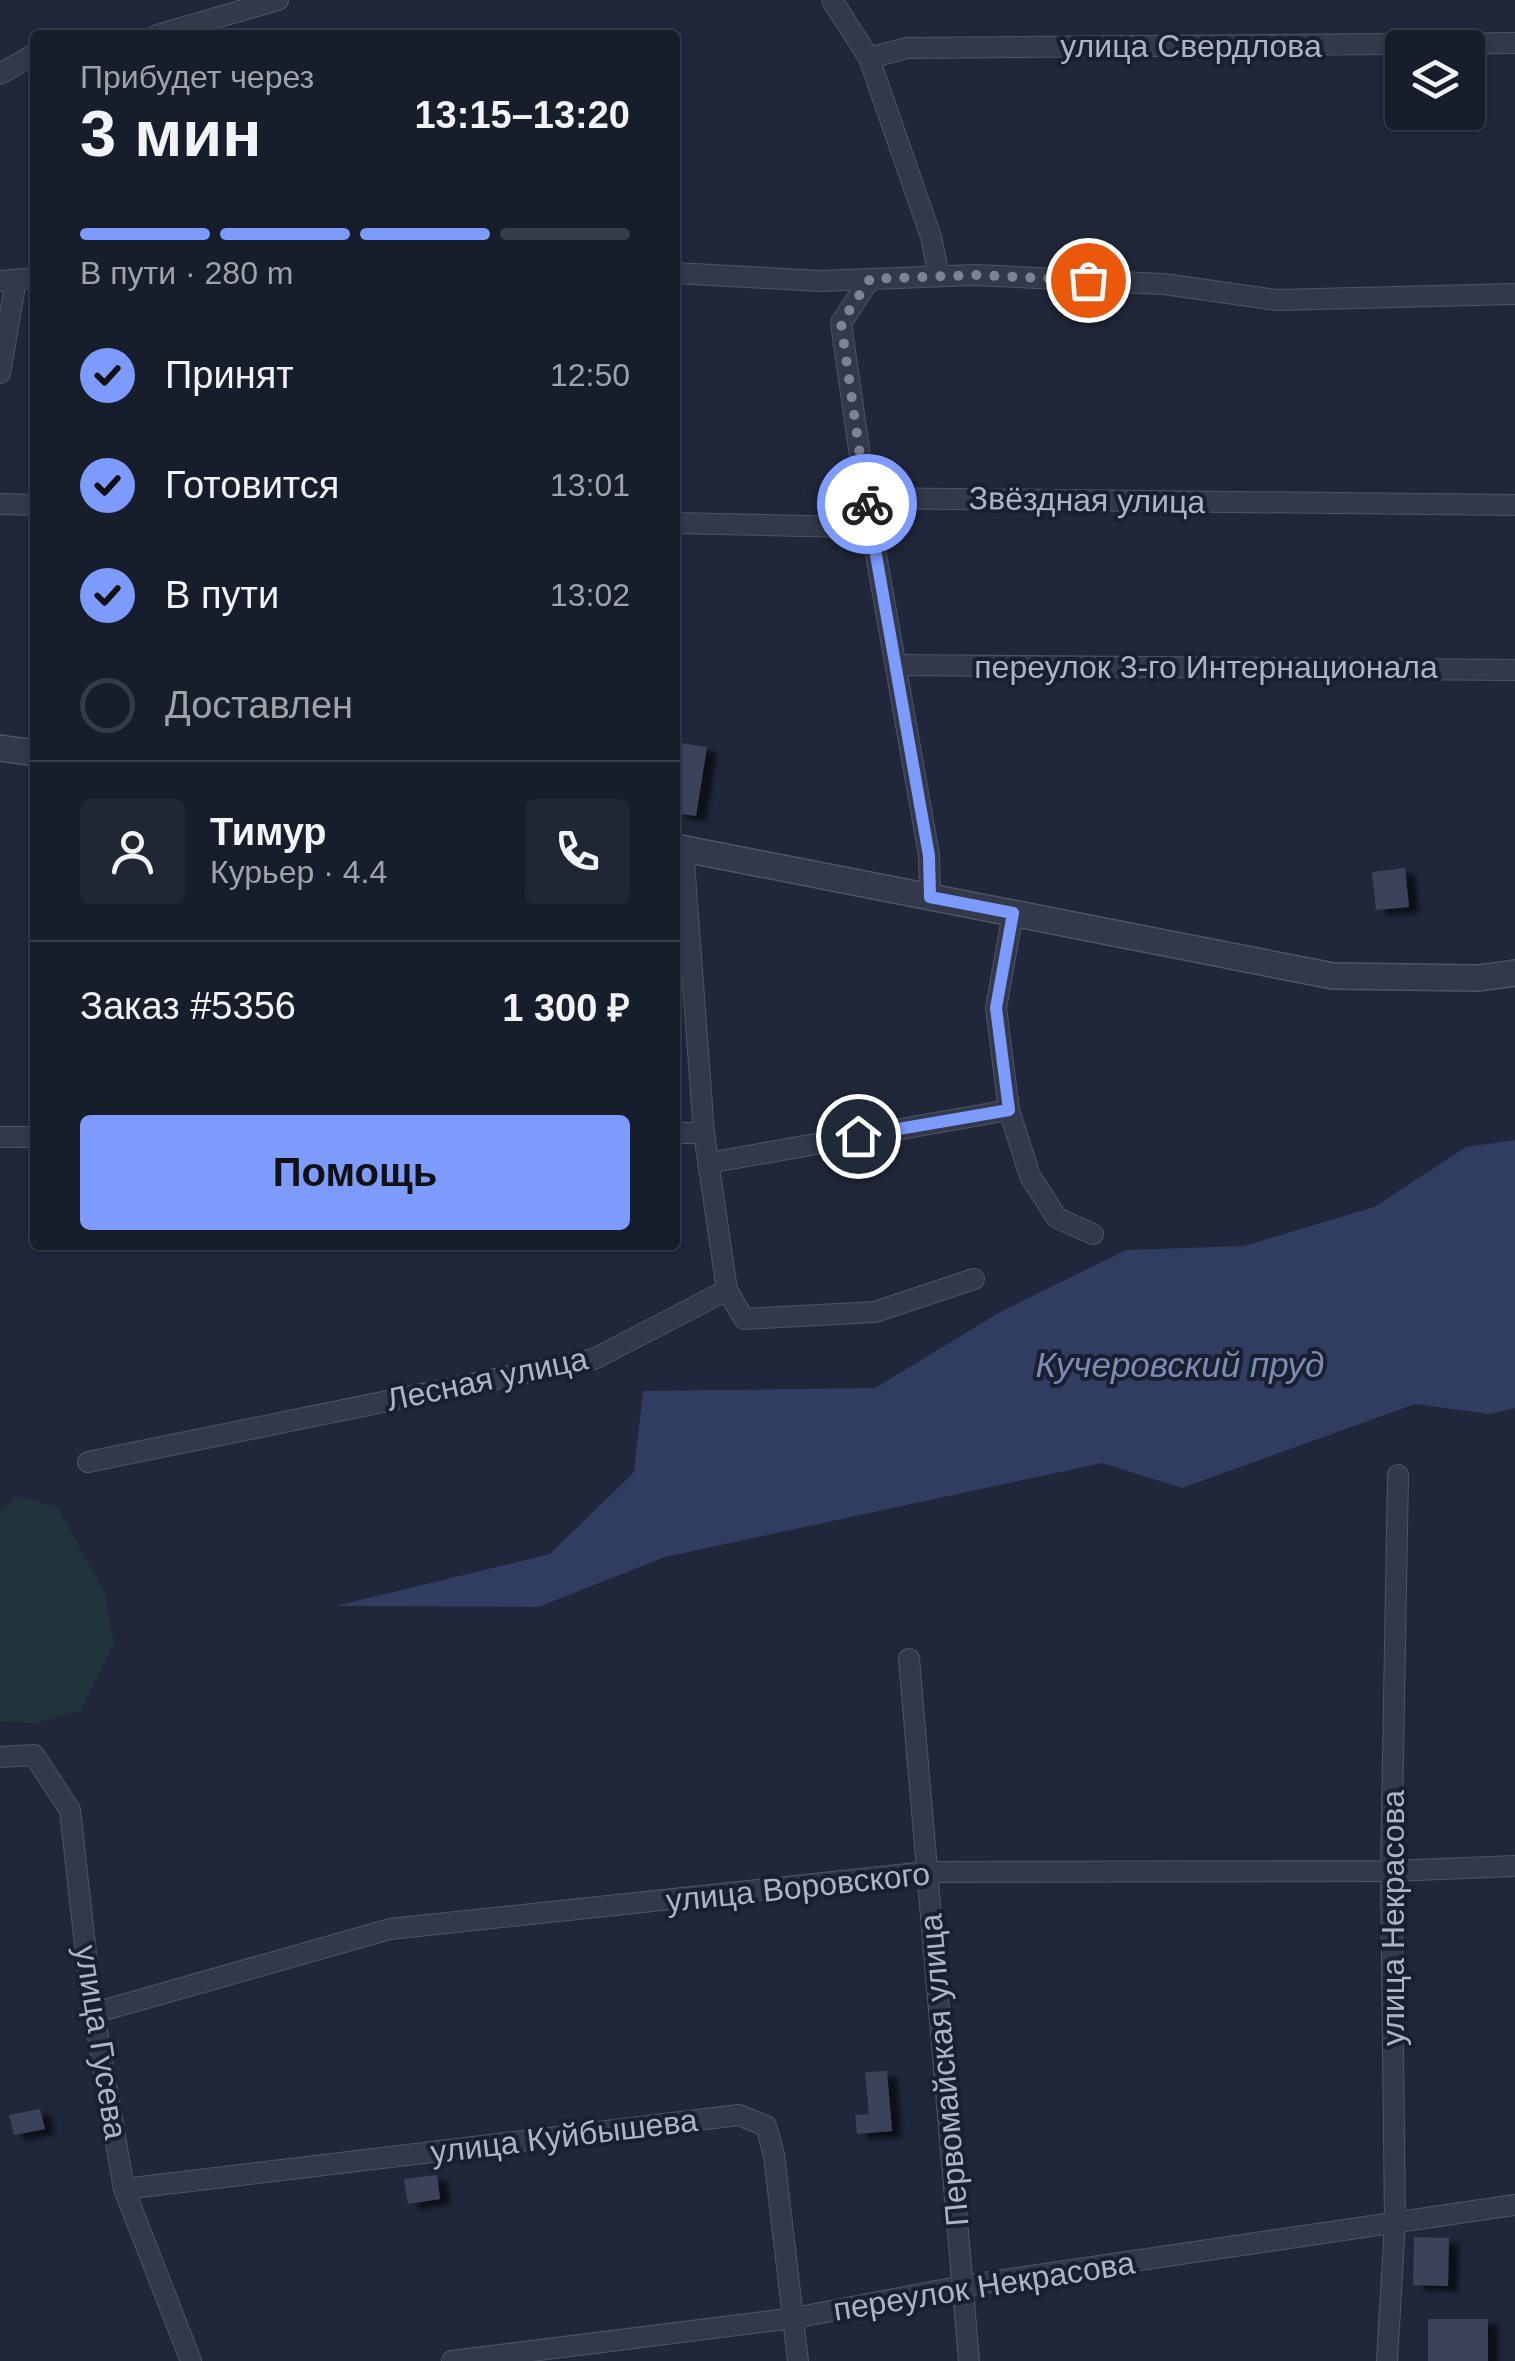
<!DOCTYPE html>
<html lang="ru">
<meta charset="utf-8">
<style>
:root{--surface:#181d2c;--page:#212634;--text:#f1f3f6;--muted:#9fa2a9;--line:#363b48;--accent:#7c9bfd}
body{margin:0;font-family:Helvetica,sans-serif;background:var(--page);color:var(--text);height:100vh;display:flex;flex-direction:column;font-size:38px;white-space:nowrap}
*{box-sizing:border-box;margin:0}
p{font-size:32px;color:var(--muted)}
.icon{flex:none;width:55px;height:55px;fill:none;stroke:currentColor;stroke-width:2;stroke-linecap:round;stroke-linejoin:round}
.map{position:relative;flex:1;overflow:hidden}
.details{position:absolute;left:30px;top:30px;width:650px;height:1220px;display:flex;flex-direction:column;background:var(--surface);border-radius:10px;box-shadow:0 2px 8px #0004,0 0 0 2px var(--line)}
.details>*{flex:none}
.buttons{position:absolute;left:1385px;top:30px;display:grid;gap:20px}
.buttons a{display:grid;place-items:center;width:100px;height:100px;border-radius:10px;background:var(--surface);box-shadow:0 2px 8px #0004,0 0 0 2px var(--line);font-size:50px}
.pin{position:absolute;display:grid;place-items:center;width:85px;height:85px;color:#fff;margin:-42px;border:5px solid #fff;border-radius:50%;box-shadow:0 2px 10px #0007}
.courier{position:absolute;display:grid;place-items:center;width:100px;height:100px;margin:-50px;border:8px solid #7c9bfd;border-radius:50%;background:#fff;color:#222;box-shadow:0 2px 12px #0007}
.head em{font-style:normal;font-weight:800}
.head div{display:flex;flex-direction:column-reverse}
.head{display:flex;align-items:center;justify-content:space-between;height:170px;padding:0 50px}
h1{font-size:65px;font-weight:800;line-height:75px}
.bar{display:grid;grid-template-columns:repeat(4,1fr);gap:15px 10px;align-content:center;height:120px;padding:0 50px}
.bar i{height:12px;border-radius:8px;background:var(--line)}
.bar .current{background:var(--accent)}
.bar p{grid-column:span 4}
.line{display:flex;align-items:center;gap:25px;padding:0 50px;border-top:2px solid var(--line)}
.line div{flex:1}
.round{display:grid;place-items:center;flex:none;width:105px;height:105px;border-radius:10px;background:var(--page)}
ol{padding:0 50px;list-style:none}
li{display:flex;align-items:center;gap:30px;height:110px}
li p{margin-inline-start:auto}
li .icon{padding:10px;border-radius:50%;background:var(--accent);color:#111;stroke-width:4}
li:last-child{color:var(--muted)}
li i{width:55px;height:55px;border:5px solid var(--line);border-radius:50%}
.cta{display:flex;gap:20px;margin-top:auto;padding:20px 50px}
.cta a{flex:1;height:115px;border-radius:10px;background:var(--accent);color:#111;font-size:40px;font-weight:800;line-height:115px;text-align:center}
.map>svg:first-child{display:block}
</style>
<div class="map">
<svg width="1515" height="2361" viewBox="0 0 1515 2361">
<defs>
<filter id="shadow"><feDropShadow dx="10" dy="5.5" stdDeviation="2.5" flood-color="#0009"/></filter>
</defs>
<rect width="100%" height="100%" fill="#20273a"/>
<path fill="#22343b" d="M16 1496 57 1507 105 1593 114 1644 80 1711 35 1723 0 1721V1514Z"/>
<path fill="#313d60" d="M1515 1140V1408L1489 1414 1415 1404 1182 1488 1102 1463 665 1557 538 1607 335 1606 550 1554 634 1472 643 1391 875 1388 1002 1311 1126 1250 1244 1246 1374 1207 1466 1147Z"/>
<g fill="#3b435a" filter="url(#shadow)">
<path d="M675 742 707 747 696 816 675 813Z"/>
<path d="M1405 868 1409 907 1376 910 1372 872Z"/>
<path d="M887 2071 892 2131 857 2134 855 2115 869 2114 865 2072Z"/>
<path d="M40 2109 45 2129 14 2135 9 2115Z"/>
<path d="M437 2175 440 2199 408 2204 404 2179Z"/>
<path d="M1414 2237 1449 2238 1448 2286 1413 2285Z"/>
<rect x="1428" y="2319" width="60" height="42"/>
</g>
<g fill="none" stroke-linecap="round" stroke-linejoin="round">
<defs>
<g id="minor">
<path d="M832 0 869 58 931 237 939 276"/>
<path d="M157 35 278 0"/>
<path d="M869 58 907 48 1515 43"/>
<path d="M0 74 35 54"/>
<path d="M675 273 821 281 975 275 1164 284 1277 300 1515 294"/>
<path d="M870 279 841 323 866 498 929 855 930 897"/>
<path d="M0 281 35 278"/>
<path d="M0 373 16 280"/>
<path d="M0 504 35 505"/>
<path d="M675 523 848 527 866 498 1515 505"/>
<path d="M897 665 1515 670"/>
<path d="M683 848 704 1133 727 1290"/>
<path d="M1013 913 996 1008 1009 1110 1030 1176 1057 1218 1093 1234"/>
<path d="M675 1133H704"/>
<path d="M0 1137H35"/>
<path d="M708 1163 1009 1110"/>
<path d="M88 1462 594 1359 727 1290 744 1319 875 1312 974 1279"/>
<path d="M909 1659 969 2361"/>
<path d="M0 1757 34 1755 70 1810 90 1990 124 2189 191 2361"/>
<path d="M94 2013 390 1929 926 1872 1391 1871 1515 1866"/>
<path d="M124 2189 739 2115 766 2126 774 2155 798 2361"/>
<path d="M452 2361 794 2318 963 2286 1515 2205"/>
<path d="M1387 2361 1395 2222 1391 1871 1398 1475"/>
</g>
<g id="tertiary">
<path d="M0 748 35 753"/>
<path d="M675 847 1333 976 1479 978 1515 973"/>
</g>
</defs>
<use href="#minor" stroke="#4e5465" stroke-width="22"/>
<use href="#tertiary" stroke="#4e5465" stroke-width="28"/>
<use href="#minor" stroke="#33394a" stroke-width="20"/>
<use href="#tertiary" stroke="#33394a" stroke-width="25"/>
</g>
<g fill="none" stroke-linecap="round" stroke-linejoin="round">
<path stroke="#7c8396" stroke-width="10" stroke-dasharray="0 18" d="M867 504 841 323 870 279 975 275 1088 280"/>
<path stroke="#7c9bfd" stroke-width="12" d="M858 1136 1009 1110 996 1008 1013 913 930 897 929 856 867 504"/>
</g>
<g text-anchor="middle" stroke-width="8" stroke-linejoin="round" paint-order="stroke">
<g font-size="32" fill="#aeb4c7" stroke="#191f2f">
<text x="1191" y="57">улица Свердлова</text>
<text transform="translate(1087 500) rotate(1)" y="11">Звёздная улица</text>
<text x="1206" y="678">переулок 3-го Интернационала</text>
<text transform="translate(487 1379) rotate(-12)" y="11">Лесная улица</text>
<text transform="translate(798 1887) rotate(-6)" y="11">улица Воровского</text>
<text transform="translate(1393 1918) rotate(-90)" y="11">улица Некрасова</text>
<text transform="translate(101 2042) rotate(81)" y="11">улица Гусева</text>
<text transform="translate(944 2070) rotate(-95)" y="11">Первомайская улица</text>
<text transform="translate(564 2136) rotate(-7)" y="11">улица Куйбышева</text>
<text transform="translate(984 2286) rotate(-9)" y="11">переулок Некрасова</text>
</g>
<g font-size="35" font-style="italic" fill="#7c8bb5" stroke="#191f2f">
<text x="1180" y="1377">Кучеровский пруд</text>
</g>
</g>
</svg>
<div class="buttons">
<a><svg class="icon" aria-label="layers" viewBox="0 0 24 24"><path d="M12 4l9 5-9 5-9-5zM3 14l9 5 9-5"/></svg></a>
</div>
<div class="pin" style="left:1088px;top:280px;background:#ea580c"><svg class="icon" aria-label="bag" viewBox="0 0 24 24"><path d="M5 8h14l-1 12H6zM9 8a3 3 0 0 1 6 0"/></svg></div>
<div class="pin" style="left:858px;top:1136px;background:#1f2937"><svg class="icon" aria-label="home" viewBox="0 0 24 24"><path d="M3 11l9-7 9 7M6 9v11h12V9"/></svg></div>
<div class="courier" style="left:867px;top:504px"><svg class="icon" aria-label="bike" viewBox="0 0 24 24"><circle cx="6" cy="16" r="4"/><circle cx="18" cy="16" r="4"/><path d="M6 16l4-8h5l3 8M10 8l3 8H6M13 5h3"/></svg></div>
<section class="details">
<div class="head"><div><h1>3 мин</h1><p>Прибудет через</p></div><em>13:15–13:20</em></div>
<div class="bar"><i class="current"></i><i class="current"></i><i class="current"></i><i></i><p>В пути · 280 m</p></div>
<ol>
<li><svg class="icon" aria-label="check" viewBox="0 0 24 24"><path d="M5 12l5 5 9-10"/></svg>Принят<p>12:50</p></li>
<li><svg class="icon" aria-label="check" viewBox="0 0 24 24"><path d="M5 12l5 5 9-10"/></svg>Готовится<p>13:01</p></li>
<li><svg class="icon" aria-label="check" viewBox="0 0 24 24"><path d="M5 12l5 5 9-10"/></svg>В пути<p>13:02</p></li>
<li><i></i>Доставлен</li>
</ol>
<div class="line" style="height:180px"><a class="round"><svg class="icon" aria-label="person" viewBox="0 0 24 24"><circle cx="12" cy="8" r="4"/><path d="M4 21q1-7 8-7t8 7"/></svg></a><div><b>Тимур</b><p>Курьер · 4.4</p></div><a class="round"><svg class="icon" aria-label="phone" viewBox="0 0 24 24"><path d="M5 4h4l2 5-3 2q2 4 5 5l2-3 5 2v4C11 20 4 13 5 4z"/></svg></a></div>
<div class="line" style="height:130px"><div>Заказ #5356</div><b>1 300 ₽</b></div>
<div class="cta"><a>Помощь</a></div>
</section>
</div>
